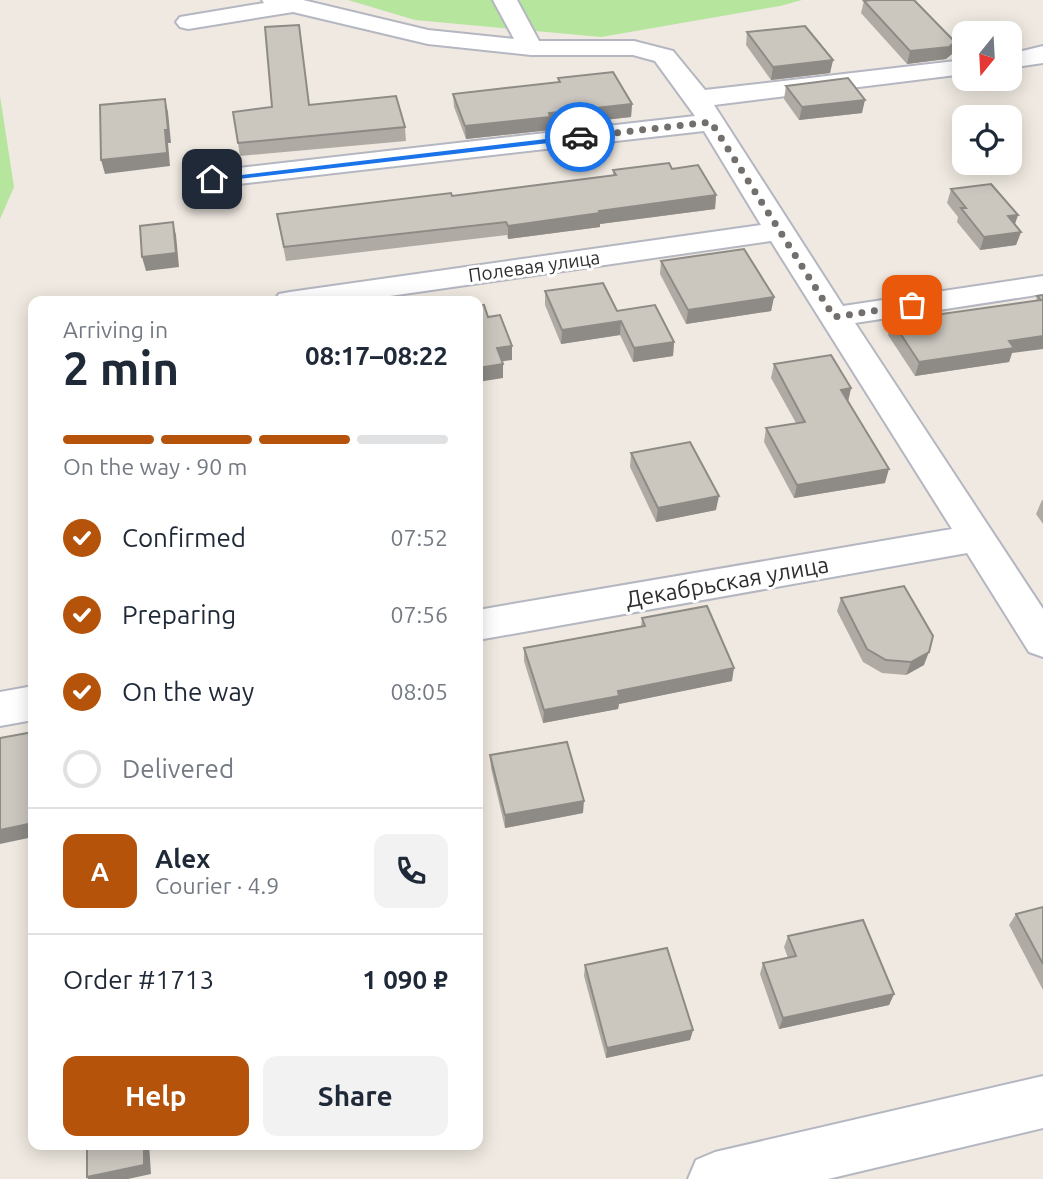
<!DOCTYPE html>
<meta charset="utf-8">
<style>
:root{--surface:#fff;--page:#f2f2f3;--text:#1f2937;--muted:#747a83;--line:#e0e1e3;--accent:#b45309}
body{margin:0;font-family:Ubuntu,sans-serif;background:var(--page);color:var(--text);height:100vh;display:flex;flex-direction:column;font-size:26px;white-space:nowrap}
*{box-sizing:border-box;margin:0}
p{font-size:23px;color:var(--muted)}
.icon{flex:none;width:38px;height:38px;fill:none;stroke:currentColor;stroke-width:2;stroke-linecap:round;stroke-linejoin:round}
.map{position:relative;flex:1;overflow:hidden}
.side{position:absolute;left:28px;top:296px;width:455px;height:854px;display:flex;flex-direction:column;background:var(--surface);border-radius:14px;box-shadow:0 4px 18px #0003}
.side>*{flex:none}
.needle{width:46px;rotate:198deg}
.controls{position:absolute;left:952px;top:21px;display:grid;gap:14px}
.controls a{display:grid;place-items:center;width:70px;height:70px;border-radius:14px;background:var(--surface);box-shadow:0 4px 18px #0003;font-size:35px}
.pin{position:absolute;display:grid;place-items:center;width:60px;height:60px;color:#fff;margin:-30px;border-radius:14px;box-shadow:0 4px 10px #0006}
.courier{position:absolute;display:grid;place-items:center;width:70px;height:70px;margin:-35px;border:5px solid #1a73e8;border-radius:50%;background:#fff;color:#222;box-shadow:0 2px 9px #0007}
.headline em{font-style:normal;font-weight:700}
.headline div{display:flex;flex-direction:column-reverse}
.headline{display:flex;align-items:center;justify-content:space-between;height:119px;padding:0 35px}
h1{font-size:46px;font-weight:700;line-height:52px}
.bar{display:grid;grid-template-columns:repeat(4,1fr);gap:10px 7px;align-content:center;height:84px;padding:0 35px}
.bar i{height:9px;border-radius:5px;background:var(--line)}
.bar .selected{background:var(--accent)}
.bar p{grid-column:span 4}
.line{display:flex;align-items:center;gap:18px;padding:0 35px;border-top:2px solid var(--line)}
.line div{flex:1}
.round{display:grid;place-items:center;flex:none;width:74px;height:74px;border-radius:14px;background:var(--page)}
ol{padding:0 35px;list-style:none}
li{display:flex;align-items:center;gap:21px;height:77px}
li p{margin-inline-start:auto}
li .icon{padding:7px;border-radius:50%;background:var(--accent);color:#fff;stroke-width:4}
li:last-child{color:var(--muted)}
li i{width:38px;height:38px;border:4px solid var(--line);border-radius:50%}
.action{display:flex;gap:14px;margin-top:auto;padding:14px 35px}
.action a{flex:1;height:80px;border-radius:14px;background:var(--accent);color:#fff;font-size:28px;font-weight:700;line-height:80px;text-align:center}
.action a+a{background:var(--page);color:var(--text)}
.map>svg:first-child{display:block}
</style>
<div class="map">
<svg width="1043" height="1179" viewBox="0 0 1043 1179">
<rect width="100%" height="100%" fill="#efe9e1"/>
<g fill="#b6e59e">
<path d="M348 0H802L780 6 601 37 415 20Z"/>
<path d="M0 96 14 187 0 219Z"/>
</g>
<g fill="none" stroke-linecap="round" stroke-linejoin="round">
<defs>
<g id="minor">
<path d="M262 0H303L428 30 514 39 493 0H517L539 41H634L673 51 705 90 964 60V74L714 105 843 306 1043 276V294L855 323 1043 609V657L1029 652 967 553 478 640V610L952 529 771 241 355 301H274L279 294 290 292 761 225 704 131 212 187 202 185 198 179 202 173 212 171 695 116 655 61 633 55H531L428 44 293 12 188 29 180 27 176 22 180 17 264 3Z"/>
<path d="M1043 46V63L1010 68V54Z"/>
<path d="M33 686V720L0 726V692Z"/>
<path d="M1043 1076V1128L828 1179H688L696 1160 715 1152Z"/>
</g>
</defs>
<use href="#minor" stroke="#b4b7c1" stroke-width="4"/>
<use href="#minor" fill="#fff" fill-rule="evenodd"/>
</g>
<g fill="#afaba4">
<path d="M864 1 952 54 946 59 907 64 861 13Z"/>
<path d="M747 32 833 60 830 73 771 80 746 45Z"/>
<path d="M558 78 632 104 631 117 550 126V130L466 139 454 107 453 94 558 82Z"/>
<path d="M786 86 862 113 799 120 784 99Z"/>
<path d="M309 105 405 127 406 141 240 156 238 143Z"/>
<path d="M672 169 716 195 715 209 600 224V227L508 239 507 235 286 261 277 214 452 196 613 175V170Z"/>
<path d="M951 189 1018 215 1015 224 1021 232 1016 245 980 250 957 222 958 217 947 203Z"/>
<path d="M661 261 774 297 771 311 686 324 660 274Z"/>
<path d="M545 291 617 311 674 342 673 356 633 362 620 335 561 344 545 305Z"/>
<path d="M1043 295 1012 353 1009 362 915 376 888 335 892 321 1036 301 1037 296Z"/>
<path d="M774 364 851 388 848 401 885 483 794 498 764 442 766 428 796 423 771 378Z"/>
<path d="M631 453 716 510 656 522 630 467Z"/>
<path d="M1042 500H1043V524L1036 514Z"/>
<path d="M841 598 924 665 906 675 882 673 863 662 837 611Z"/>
<path d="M642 618 732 681 619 704 618 709 543 723 524 661V648L641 626Z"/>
<path d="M490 755 583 813 505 828 491 768Z"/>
<path d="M1043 907V990L1009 925 1016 914Z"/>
<path d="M788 936 894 994 889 1005 779 1029 760 974 763 963 788 958 784 947Z"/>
<path d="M585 965 693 1030 690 1040 606 1058 584 976Z"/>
</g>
<g fill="#8e8b86">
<path d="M955 42 952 54 946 59 907 64 910 51Z"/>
<path d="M833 60 830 73 771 80 773 67Z"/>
<path d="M165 99 168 112 171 143H168L170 166 105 174 101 160 165 130Z"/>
<path d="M865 100 862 113 799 120 802 107Z"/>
<path d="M632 104 631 117 550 126V130L466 139 465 126 549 113Z"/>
<path d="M716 195 715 209 600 224V227L508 239V226L599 211Z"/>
<path d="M1018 215 1013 229 1008 216Z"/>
<path d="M173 222 176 235 179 267 146 271 142 257Z"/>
<path d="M1021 232 1016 245 980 250 984 237Z"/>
<path d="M774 297 771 311 686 324 688 310Z"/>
<path d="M621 321 620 335 561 344 562 330Z"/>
<path d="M1043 336V349L1012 353 1009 362 915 376 919 362 1009 341Z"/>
<path d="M674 342 673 356 633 362 634 348Z"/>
<path d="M512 346V360L497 362V348Z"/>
<path d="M503 364V378L478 382V368Z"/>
<path d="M851 388 848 402 841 390Z"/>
<path d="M889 469 885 483 794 498 797 485Z"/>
<path d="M719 496 716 510 656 522 658 508Z"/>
<path d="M929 652 924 665 906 675 911 662Z"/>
<path d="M734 668 732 681 619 704 618 709 543 723 544 710 618 691Z"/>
<path d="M584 801 583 813 505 828V815Z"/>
<path d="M33 823V837L0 844V830Z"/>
<path d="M894 994 889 1005 779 1029 783 1018Z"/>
<path d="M693 1030 690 1040 606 1058 607 1048Z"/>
<path d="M144 1144H149L151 1174 128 1179H88L87 1177Z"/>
</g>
<g fill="#cbc7bf" stroke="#8e8b86" stroke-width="2">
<path d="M871 0H914L955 42 949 47 910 51 864 1Z"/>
<path d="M299 25 309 105 396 96 405 127 238 143 233 112 272 107 265 27Z"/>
<path d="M805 26 833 60 773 67 747 32Z"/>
<path d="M613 72 632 104 549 113 550 117 465 126 453 94 560 82 558 78Z"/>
<path d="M848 78 865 100 802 107 786 86Z"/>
<path d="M165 99 168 130H165L167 153 101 160 100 105Z"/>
<path d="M669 163 672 169 698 165 716 195 599 211 600 213 508 226 506 222 284 247 277 214 451 193 452 196 616 175 613 170Z"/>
<path d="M991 184 1018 215 1008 216 1021 232 984 237 961 208H966L951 189Z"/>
<path d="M173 222 176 253 142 257 140 226Z"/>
<path d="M744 249 774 297 688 310 661 261Z"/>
<path d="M603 283 617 311 655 305 674 342 634 348 621 321 562 330 545 291Z"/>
<path d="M1043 295V336L1009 341 1014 348 919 362 892 321 1041 300 1037 296Z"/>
<path d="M484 305 488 317 500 315 512 346 497 348 503 364 478 368V306Z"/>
<path d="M831 355 851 388 841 390 889 469 797 485 766 428 805 422 774 364Z"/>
<path d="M690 442 719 496 658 508 631 453Z"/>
<path d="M904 586 933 636 929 652 911 662 886 660 867 649 841 598Z"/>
<path d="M707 606 734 668 618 691 619 696 544 710 524 648 645 626 642 618Z"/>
<path d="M33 732V823L0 830V738Z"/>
<path d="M567 742 584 801 505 815 490 755Z"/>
<path d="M1043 907V964L1016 914Z"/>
<path d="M863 920 894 994 783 1018 763 963 796 956 788 936Z"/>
<path d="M667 948 693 1030 607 1048 585 965Z"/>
<path d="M87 1144H144V1165L87 1177Z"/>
</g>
<path fill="#1a73e8" d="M580 135 583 139 212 182 208 179Z"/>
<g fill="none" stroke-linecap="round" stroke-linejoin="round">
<path stroke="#726f6d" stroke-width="7" stroke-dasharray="0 12.6" d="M580 137 711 122 834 317 912 305"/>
</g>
<g text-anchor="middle" stroke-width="6" stroke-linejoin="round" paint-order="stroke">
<g font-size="19" fill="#2e2e2e" stroke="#fff">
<text transform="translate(534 266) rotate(-8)" y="7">Полевая улица</text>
</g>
<g font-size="23" fill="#2e2e2e" stroke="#fff">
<text transform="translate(727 582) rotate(-10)" y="8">Декабрьская улица</text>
</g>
</g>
</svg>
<div class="controls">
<a><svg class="needle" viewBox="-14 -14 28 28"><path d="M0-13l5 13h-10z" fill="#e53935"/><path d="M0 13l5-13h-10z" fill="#747a83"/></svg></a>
<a><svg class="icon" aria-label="locate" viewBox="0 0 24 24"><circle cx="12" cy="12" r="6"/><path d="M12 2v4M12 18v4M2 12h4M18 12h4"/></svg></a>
</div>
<div class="pin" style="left:912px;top:305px;background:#ea580c"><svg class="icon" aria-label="bag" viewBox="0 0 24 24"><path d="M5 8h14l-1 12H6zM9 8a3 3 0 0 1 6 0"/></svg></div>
<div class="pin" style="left:212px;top:179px;background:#1f2937"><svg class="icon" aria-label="home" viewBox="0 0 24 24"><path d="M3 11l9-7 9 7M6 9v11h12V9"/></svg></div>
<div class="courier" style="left:580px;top:137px"><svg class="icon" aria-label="car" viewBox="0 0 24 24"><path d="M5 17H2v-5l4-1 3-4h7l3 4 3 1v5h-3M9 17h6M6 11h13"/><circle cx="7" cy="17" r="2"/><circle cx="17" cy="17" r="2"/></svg></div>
<section class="side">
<div class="headline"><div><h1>2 min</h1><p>Arriving in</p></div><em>08:17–08:22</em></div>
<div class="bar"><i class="selected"></i><i class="selected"></i><i class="selected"></i><i></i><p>On the way · 90 m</p></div>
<ol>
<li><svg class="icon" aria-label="check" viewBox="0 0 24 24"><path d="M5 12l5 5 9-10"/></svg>Confirmed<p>07:52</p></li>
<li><svg class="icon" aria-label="check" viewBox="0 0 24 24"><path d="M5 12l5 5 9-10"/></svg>Preparing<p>07:56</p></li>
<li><svg class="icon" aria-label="check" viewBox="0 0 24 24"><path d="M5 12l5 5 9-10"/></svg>On the way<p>08:05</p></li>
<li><i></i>Delivered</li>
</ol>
<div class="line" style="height:126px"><b class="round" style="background:var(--accent);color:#fff">A</b><div><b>Alex</b><p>Courier · 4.9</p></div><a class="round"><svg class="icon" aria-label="phone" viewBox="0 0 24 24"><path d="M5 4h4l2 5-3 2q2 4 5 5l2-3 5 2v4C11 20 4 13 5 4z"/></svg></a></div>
<div class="line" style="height:91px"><div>Order #1713</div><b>1 090 ₽</b></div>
<div class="action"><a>Help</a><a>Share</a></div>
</section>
</div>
